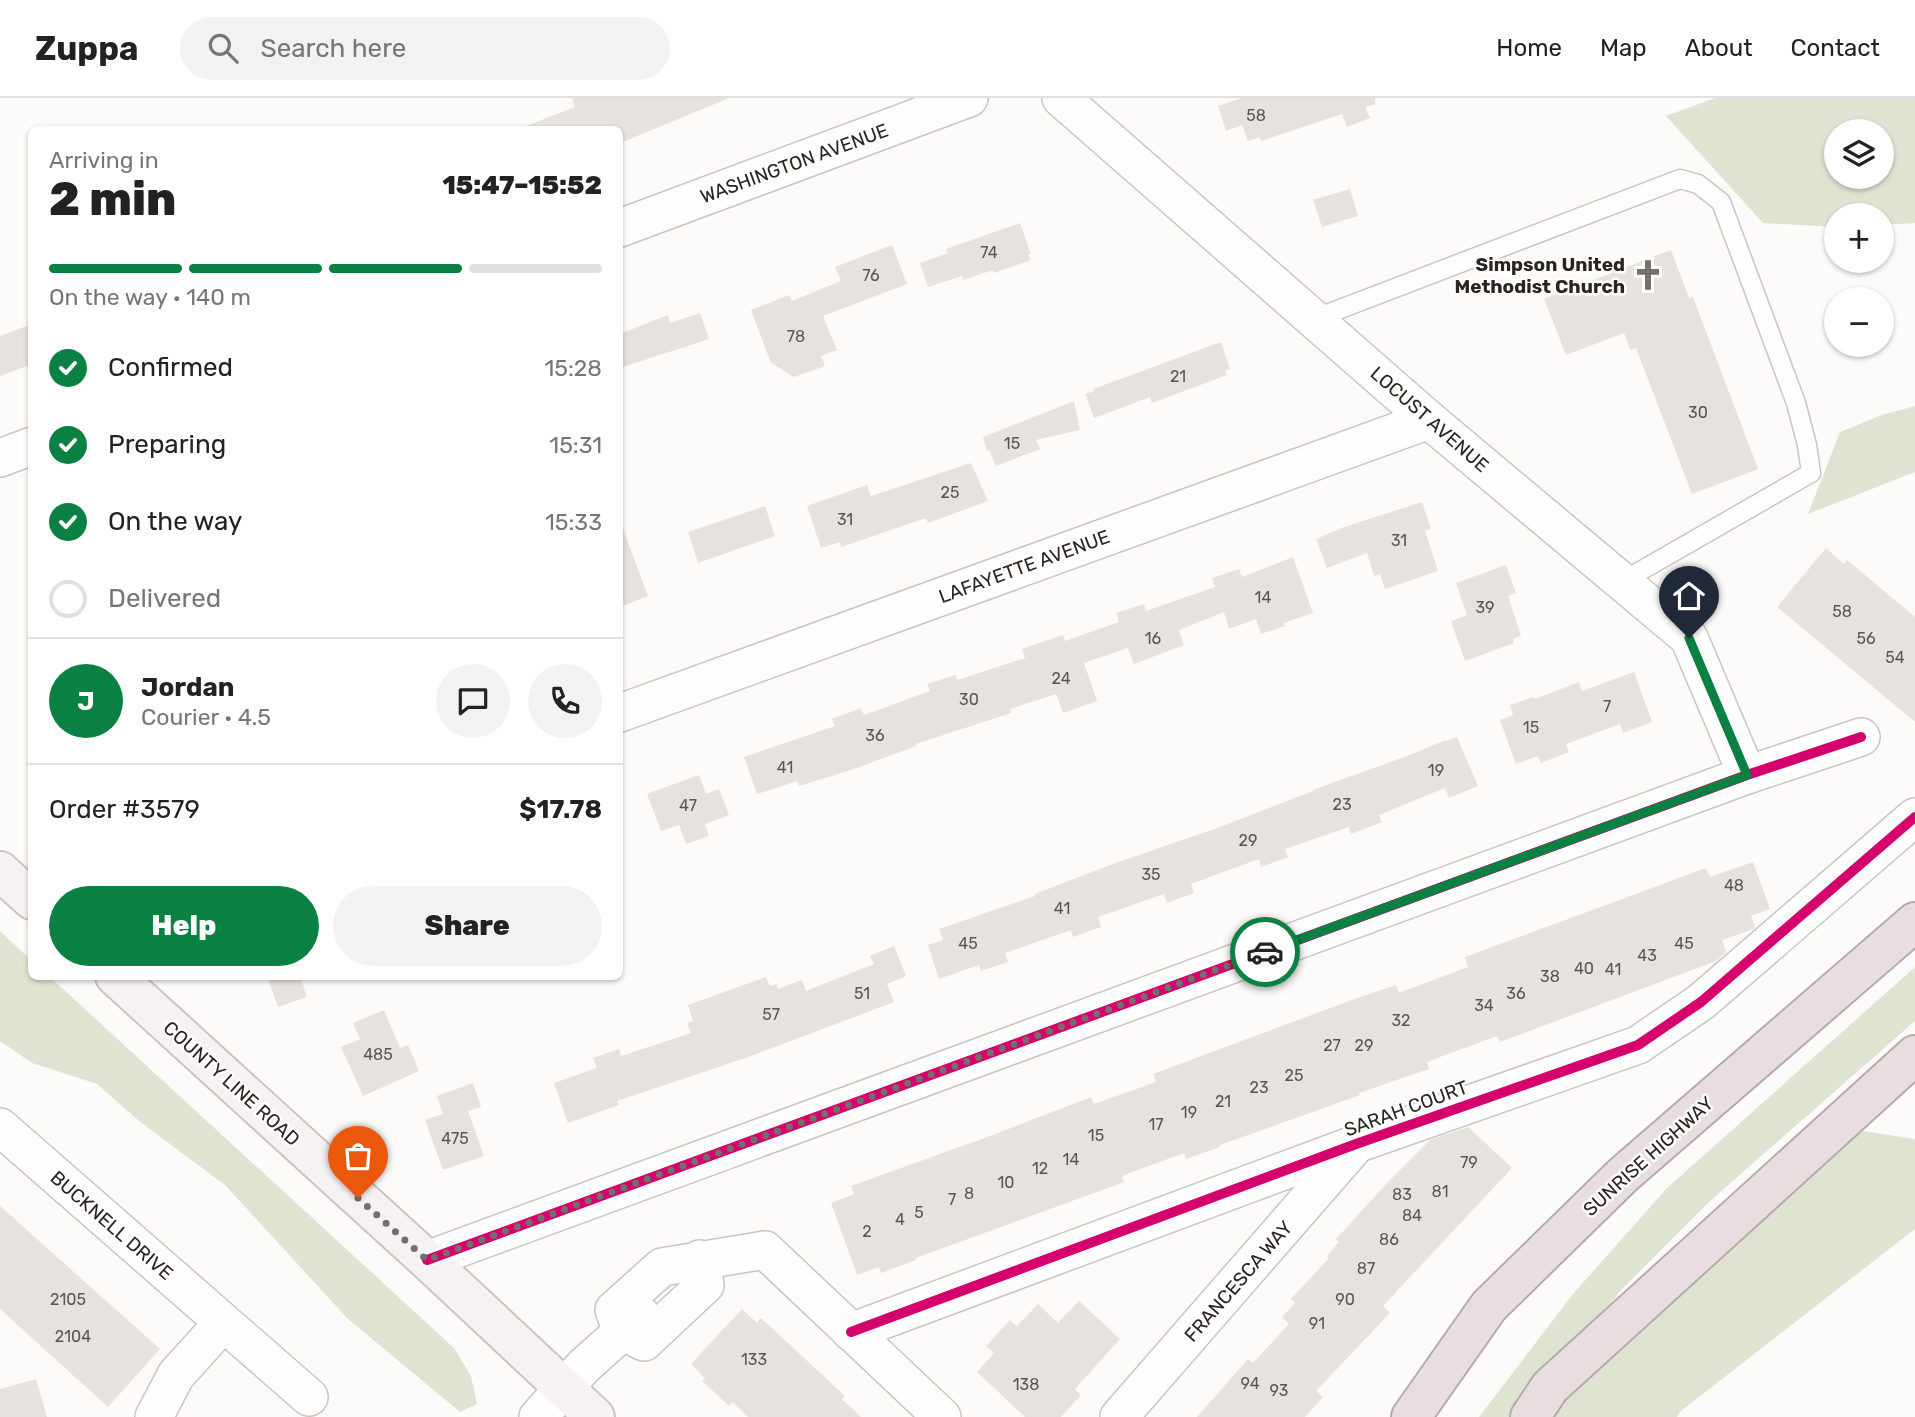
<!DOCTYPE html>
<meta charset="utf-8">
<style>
:root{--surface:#fff;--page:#f2f2f2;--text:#222;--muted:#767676;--line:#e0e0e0;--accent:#0b8043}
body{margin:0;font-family:Rubik,sans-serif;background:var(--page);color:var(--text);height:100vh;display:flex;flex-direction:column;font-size:26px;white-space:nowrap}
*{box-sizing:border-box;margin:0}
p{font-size:23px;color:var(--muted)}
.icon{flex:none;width:38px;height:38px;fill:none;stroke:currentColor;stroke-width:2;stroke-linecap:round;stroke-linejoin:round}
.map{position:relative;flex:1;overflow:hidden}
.drawer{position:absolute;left:28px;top:28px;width:595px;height:854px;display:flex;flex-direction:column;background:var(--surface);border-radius:10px;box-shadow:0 2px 5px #0004}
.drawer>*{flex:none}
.tools{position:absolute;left:1824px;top:21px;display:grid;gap:14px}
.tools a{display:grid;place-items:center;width:70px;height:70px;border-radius:50%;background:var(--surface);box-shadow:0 2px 5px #0004;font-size:35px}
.pin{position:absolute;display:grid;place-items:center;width:60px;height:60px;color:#fff;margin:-72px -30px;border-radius:50% 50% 50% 0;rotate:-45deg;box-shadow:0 0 7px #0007}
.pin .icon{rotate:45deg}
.courier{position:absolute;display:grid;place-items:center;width:70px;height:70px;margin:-35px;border:5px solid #0b8043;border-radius:50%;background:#fff;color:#222;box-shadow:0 2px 9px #0007}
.overview em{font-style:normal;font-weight:800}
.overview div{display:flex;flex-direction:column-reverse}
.overview{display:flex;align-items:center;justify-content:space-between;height:119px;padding:0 21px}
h1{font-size:46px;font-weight:800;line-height:52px}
.bar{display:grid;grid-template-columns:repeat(4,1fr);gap:10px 7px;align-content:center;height:84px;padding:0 21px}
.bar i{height:9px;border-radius:5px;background:var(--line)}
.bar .selected{background:var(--accent)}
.bar p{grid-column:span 4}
.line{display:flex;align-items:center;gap:18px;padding:0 21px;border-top:2px solid var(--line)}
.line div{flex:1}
.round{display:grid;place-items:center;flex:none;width:74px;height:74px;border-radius:37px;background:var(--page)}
ol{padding:0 21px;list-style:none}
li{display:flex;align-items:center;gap:21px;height:77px}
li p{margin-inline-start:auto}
li .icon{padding:7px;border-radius:50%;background:var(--accent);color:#fff;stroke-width:4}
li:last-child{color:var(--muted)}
li i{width:38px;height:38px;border:4px solid var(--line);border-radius:50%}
.button{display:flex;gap:14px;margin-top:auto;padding:14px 21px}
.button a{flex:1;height:80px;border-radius:42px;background:var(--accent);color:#fff;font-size:28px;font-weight:800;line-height:80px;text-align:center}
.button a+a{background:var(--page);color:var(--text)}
header{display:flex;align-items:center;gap:42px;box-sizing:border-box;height:98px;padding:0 35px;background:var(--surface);border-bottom:2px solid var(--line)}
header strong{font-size:33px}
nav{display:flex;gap:38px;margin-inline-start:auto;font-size:24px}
.search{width:490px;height:63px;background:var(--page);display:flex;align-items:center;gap:18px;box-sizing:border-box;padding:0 24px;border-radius:38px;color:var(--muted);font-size:26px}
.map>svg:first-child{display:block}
</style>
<header>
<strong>Zuppa</strong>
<div class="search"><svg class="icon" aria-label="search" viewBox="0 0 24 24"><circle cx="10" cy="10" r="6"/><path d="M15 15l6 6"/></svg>Search here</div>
<nav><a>Home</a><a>Map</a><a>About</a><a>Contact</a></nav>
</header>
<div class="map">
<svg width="1915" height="1319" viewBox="0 0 1915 1319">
<rect width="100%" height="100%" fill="#fdfbf9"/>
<g fill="#dee4d1" fill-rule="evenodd">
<path d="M1715 0H1915V125L1881 127V117H1836V129L1763 125 1666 18ZM1881 33V79H1836V33Z"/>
<path d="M1915 308V374L1808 416 1840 334 1882 317Z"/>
<path d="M0 833 31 862 32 878 50 879 454 1250 471 1278 477 1306 460 1314 348 1221 225 1087 139 1023 97 986 32 965 0 943Z"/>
<path d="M1915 869V923L1709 1104 1624 1189 1517 1319H1479L1573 1196 1667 1090Z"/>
<path d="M1836 1029 1915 1041V1131L1681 1313 1677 1319H1530Z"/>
</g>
<g fill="#e6e2de">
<path d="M572 0H727V1L620 45V32H521V30L575 9Z"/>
<path d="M1242 0H1375V6L1365 9 1370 20 1347 29 1342 16 1261 43 1260 39 1248 43 1242 27 1226 33 1218 8Z"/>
<path d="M1350 91 1358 118 1322 129 1313 102Z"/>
<path d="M1020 125 1031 156 1028 157 1031 162 994 175 993 172 963 182 962 178 928 189 920 165 948 155 946 151Z"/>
<path d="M892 147 907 186 823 218 837 252 821 258 825 268 794 279 771 265 751 212 789 197 792 203 841 183 835 169Z"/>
<path d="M1671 152 1689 200 1693 199 1758 371 1692 396 1636 250 1630 252 1624 235 1566 257 1544 201Z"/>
<path d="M700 215 709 241 620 270V236L668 217 670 225Z"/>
<path d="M32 226V266L0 278V238Z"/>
<path d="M1221 244 1230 271 1225 273 1227 277 1152 305 1150 299 1094 320 1085 296 1094 293 1093 291Z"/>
<path d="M1074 303 1080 332 1036 342 1040 351 996 368 989 352 987 353 983 339Z"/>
<path d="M971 365 988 403 928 425 926 420 841 449 840 444 821 450 807 408 867 387 871 398Z"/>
<path d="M1422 404 1431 431 1425 433 1438 473 1385 491 1380 476 1374 478 1367 455 1327 470 1316 441 1344 429Z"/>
<path d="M765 408 775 438 698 465 688 434Z"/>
<path d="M622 428 648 498 620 509V429Z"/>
<path d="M1826 450 1844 466 1847 462 1915 519V624L1777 509Z"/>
<path d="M1293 459 1313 515 1284 525 1285 528 1261 536 1256 521 1229 531 1224 514 1179 532 1184 547 1134 566 1128 550 1084 565 1097 603 1063 615 1056 596 1010 611 1011 615 916 646V648L851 672 799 688 797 683 757 696 744 659 835 628 832 621 861 610 864 617 930 593 927 586 956 577 957 582 1025 560 1022 551 1063 537 1065 543 1119 524 1116 515 1144 506 1146 513 1215 489 1212 480 1239 471 1242 479Z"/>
<path d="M1506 467 1516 495 1508 498 1521 538 1513 541 1514 545 1465 563 1451 523 1467 517 1456 485Z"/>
<path d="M1634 574 1652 624 1623 635 1620 626 1566 646 1569 654 1541 665 1538 658 1516 666 1500 622 1513 617 1510 607 1534 599 1535 601 1579 584 1582 593Z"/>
<path d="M1457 639 1478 688 1449 700 1445 690 1379 717 1382 724 1351 736 1349 729 1285 751 1288 759 1261 769 1259 761 1191 786 1194 795 1167 805 1164 796 1098 819 1101 829 1073 839 1071 832 1005 855 1008 864 981 873 979 867 939 881 928 847 943 842 939 831 1035 798V796L1110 767 1220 729 1313 693V692L1407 658 1446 642 1447 643Z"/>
<path d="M699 677 706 696 719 691 729 717 705 726 709 738 686 746 679 727 661 733 647 696Z"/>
<path d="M1753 764 1770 811 1751 818 1755 829 1754 831 1722 842 1726 854 1716 863 1500 944 1497 938 1448 956 1427 964 1429 971 1359 995 1360 997 1220 1047V1049L1186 1061 1184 1055 1122 1078 1124 1084 916 1160V1162L881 1175 879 1169 857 1177 831 1105 854 1096 851 1088 990 1038 1091 999 1094 1006 1156 984 1153 976 1360 899 1396 887 1399 895 1468 869 1465 859 1706 770 1710 779Z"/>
<path d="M894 848 906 878 887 886 894 904 748 959 617 1003 619 1007 568 1025 554 985 597 970 593 960 619 951 621 958 691 935 687 925 693 923 688 907 766 879 770 888 777 886 778 891 802 882 806 893 874 866 870 858Z"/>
<path d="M267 878H300L307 899 278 909Z"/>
<path d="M384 912 400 950 408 947 419 973 363 998 341 949 360 941 353 925Z"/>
<path d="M473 985 481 1009 468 1013 484 1058 443 1072 425 1022 443 1016 437 998Z"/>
<path d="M1468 1029 1512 1070 1383 1208 1390 1215 1316 1293 1323 1299 1305 1319H1197L1248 1261 1253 1265 1289 1226 1282 1219 1295 1205 1291 1201 1329 1160 1327 1158 1339 1144 1336 1141 1387 1085 1430 1042Z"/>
<path d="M0 1108 160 1251 108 1309 0 1211Z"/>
<path d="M1079 1203 1120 1241 1075 1291 1081 1297 1061 1319H1025L977 1274 994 1255 986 1248 1010 1222 1017 1228 1038 1206 1058 1225Z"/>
<path d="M742 1211 757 1225 761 1220 845 1298 842 1301 861 1319H748L733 1304 729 1308 702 1283 705 1280 691 1266Z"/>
<path d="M36 1281 47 1319H0V1291Z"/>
</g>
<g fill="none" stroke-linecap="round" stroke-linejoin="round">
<defs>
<path id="service" d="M1314 221 1680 81 1698 86 1721 104 1796 305 1807 347 1811 375 1623 483"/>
<g id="minor">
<path d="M1061 0 1429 322 1689 540 1747 677"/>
<path d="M620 130 969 0"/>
<path d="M0 360 32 348"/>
<path d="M620 615 1429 322"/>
<path d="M0 1029 309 1299"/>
<path d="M700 1161 705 1187 644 1244 622 1233 614 1212 662 1169 765 1152 942 1319"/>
<path d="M427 1162 1747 677 1861 639"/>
<path d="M851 1234 1356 1046 1638 947 1701 904 1915 719"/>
<path d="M154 1319 176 1277 223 1225"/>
<path d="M538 1319 584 1268 641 1217"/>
<path d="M1119 1319 1353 1050"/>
</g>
<g id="secondary">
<path d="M0 773 32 802"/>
<path d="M115 878 427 1162 595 1319"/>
</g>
<g id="trunk">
<path d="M1411 1319 1489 1208 1623 1077 1915 824"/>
<path d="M1530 1319 1550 1289 1915 957"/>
</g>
</defs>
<use href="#service" stroke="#c9c5c1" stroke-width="21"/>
<use href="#minor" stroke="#c9c5c1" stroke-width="40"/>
<use href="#secondary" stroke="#c9c5c1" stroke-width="42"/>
<use href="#trunk" stroke="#b8aaaa" stroke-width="42"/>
<use href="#service" stroke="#fffefe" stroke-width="18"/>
<use href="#minor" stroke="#fffefe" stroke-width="37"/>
<use href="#secondary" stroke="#f6f2f3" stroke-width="38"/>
<use href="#trunk" stroke="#e8dee0" stroke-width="38"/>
<defs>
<g id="cycleway">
<path d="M427 1162 1747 677 1861 639"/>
<path d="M851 1234 1356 1046 1638 947 1701 904 1915 719"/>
</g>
</defs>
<use href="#cycleway" stroke="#fff" stroke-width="15"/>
<use href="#cycleway" stroke="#d6006c" stroke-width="10"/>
</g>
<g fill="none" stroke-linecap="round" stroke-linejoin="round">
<path stroke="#746f6d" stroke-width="7" stroke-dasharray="0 12.6" d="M358 1100 427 1162 1265 854"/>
<path stroke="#0b8043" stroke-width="9" d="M1265 854 1747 677 1689 540"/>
</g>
<defs>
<symbol id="church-bare" viewBox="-9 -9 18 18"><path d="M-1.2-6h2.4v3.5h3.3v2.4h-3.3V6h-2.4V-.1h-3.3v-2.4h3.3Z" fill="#746f6d" stroke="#fff" stroke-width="2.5" paint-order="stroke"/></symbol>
</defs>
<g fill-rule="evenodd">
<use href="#church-bare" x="1626" y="155" width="44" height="44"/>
</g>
<g text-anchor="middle" stroke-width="5" stroke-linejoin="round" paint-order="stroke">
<g font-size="16" fill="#5c5652">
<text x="1256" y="23">58</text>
<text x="989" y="160">74</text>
<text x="871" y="183">76</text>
<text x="796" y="244">78</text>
<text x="1178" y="284">21</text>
<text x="1698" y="320">30</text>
<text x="1012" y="351">15</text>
<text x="950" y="400">25</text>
<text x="845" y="427">31</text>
<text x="1399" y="448">31</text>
<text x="1263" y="505">14</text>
<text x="1485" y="515">39</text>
<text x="1842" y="519">58</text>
<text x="1153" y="546">16</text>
<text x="1866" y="546">56</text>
<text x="1895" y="565">54</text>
<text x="1061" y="586">24</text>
<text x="969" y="607">30</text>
<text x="1607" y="614">7</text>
<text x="1531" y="635">15</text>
<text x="875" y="643">36</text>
<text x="785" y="675">41</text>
<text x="1436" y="678">19</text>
<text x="1342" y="712">23</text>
<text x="688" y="713">47</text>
<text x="1248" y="748">29</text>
<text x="1151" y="782">35</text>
<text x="1734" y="793">48</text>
<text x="1062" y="816">41</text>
<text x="968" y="851">45</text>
<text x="1684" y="851">45</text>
<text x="1647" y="863">43</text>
<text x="1584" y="876">40</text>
<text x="1613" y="877">41</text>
<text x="1550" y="884">38</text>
<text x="862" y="901">51</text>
<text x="1516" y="901">36</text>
<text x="1484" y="913">34</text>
<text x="771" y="922">57</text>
<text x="1401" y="928">32</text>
<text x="1332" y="953">27</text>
<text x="1364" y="953">29</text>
<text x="378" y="962">485</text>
<text x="1294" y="983">25</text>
<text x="1259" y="995">23</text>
<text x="1223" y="1009">21</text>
<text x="1189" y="1020">19</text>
<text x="1156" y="1032">17</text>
<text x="1096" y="1043">15</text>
<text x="455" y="1046">475</text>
<text x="1071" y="1067">14</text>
<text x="1469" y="1070">79</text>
<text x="1040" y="1076">12</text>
<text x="1006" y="1090">10</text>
<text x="1440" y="1099">81</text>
<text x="969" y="1101">8</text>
<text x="1402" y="1102">83</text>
<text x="952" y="1107">7</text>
<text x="919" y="1120">5</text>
<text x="1412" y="1123">84</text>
<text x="900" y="1127">4</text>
<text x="867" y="1139">2</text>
<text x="1389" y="1147">86</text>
<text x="1366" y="1176">87</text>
<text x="68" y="1207">2105</text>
<text x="1345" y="1207">90</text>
<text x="1317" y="1231">91</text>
<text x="73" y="1244">2104</text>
<text x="754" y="1267">133</text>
<text x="1250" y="1291">94</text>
<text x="1026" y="1292">138</text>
<text x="1279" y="1298">93</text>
</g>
<g font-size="19" fill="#2b2421" stroke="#fff">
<text transform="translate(794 65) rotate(-20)" y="7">WASHINGTON AVENUE</text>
<text transform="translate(1430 321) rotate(41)" y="7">LOCUST AVENUE</text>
<text transform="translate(1024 468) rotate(-20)" y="7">LAFAYETTE AVENUE</text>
<text transform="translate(232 985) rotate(42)" y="7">COUNTY LINE ROAD</text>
<text transform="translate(1406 1010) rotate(-20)" y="7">SARAH COURT</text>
<text transform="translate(1648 1058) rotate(-42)" y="7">SUNRISE HIGHWAY</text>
<text transform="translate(112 1127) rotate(41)" y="7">BUCKNELL DRIVE</text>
<text transform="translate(1238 1183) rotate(-49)" y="7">FRANCESCA WAY</text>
</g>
<g font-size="19" font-weight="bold" fill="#2b2421" stroke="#fff" text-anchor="end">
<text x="1625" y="173">Simpson United<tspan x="1625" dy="22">Methodist Church</tspan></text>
</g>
</g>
</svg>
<div class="tools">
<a><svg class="icon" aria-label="layers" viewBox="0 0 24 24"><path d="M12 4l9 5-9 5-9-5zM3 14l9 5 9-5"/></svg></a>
<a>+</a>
<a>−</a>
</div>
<div class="pin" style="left:358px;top:1100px;background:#ea580c"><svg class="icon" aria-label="bag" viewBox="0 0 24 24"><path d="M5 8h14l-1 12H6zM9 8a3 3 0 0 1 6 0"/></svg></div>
<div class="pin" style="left:1689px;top:540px;background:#1f2937"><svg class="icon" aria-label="home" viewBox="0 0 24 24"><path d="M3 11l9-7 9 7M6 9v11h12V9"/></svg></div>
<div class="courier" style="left:1265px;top:854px"><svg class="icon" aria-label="car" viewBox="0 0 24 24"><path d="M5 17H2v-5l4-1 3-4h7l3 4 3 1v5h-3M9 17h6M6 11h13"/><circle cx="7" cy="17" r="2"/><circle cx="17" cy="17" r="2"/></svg></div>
<section class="drawer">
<div class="overview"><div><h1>2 min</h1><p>Arriving in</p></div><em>15:47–15:52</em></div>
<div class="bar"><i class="selected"></i><i class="selected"></i><i class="selected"></i><i></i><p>On the way · 140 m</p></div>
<ol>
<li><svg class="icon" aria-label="check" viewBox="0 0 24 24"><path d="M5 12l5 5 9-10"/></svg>Confirmed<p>15:28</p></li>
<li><svg class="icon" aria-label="check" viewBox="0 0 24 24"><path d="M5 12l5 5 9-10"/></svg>Preparing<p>15:31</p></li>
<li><svg class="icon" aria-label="check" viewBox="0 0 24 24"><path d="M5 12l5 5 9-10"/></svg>On the way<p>15:33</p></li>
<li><i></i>Delivered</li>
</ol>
<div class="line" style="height:126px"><b class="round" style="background:var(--accent);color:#fff">J</b><div><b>Jordan</b><p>Courier · 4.5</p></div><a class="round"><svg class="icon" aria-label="chat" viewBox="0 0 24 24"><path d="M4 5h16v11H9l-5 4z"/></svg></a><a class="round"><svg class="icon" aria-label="phone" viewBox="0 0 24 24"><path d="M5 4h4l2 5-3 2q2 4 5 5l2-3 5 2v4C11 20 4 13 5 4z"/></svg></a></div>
<div class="line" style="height:91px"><div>Order #3579</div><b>$17.78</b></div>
<div class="button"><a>Help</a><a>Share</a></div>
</section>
</div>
